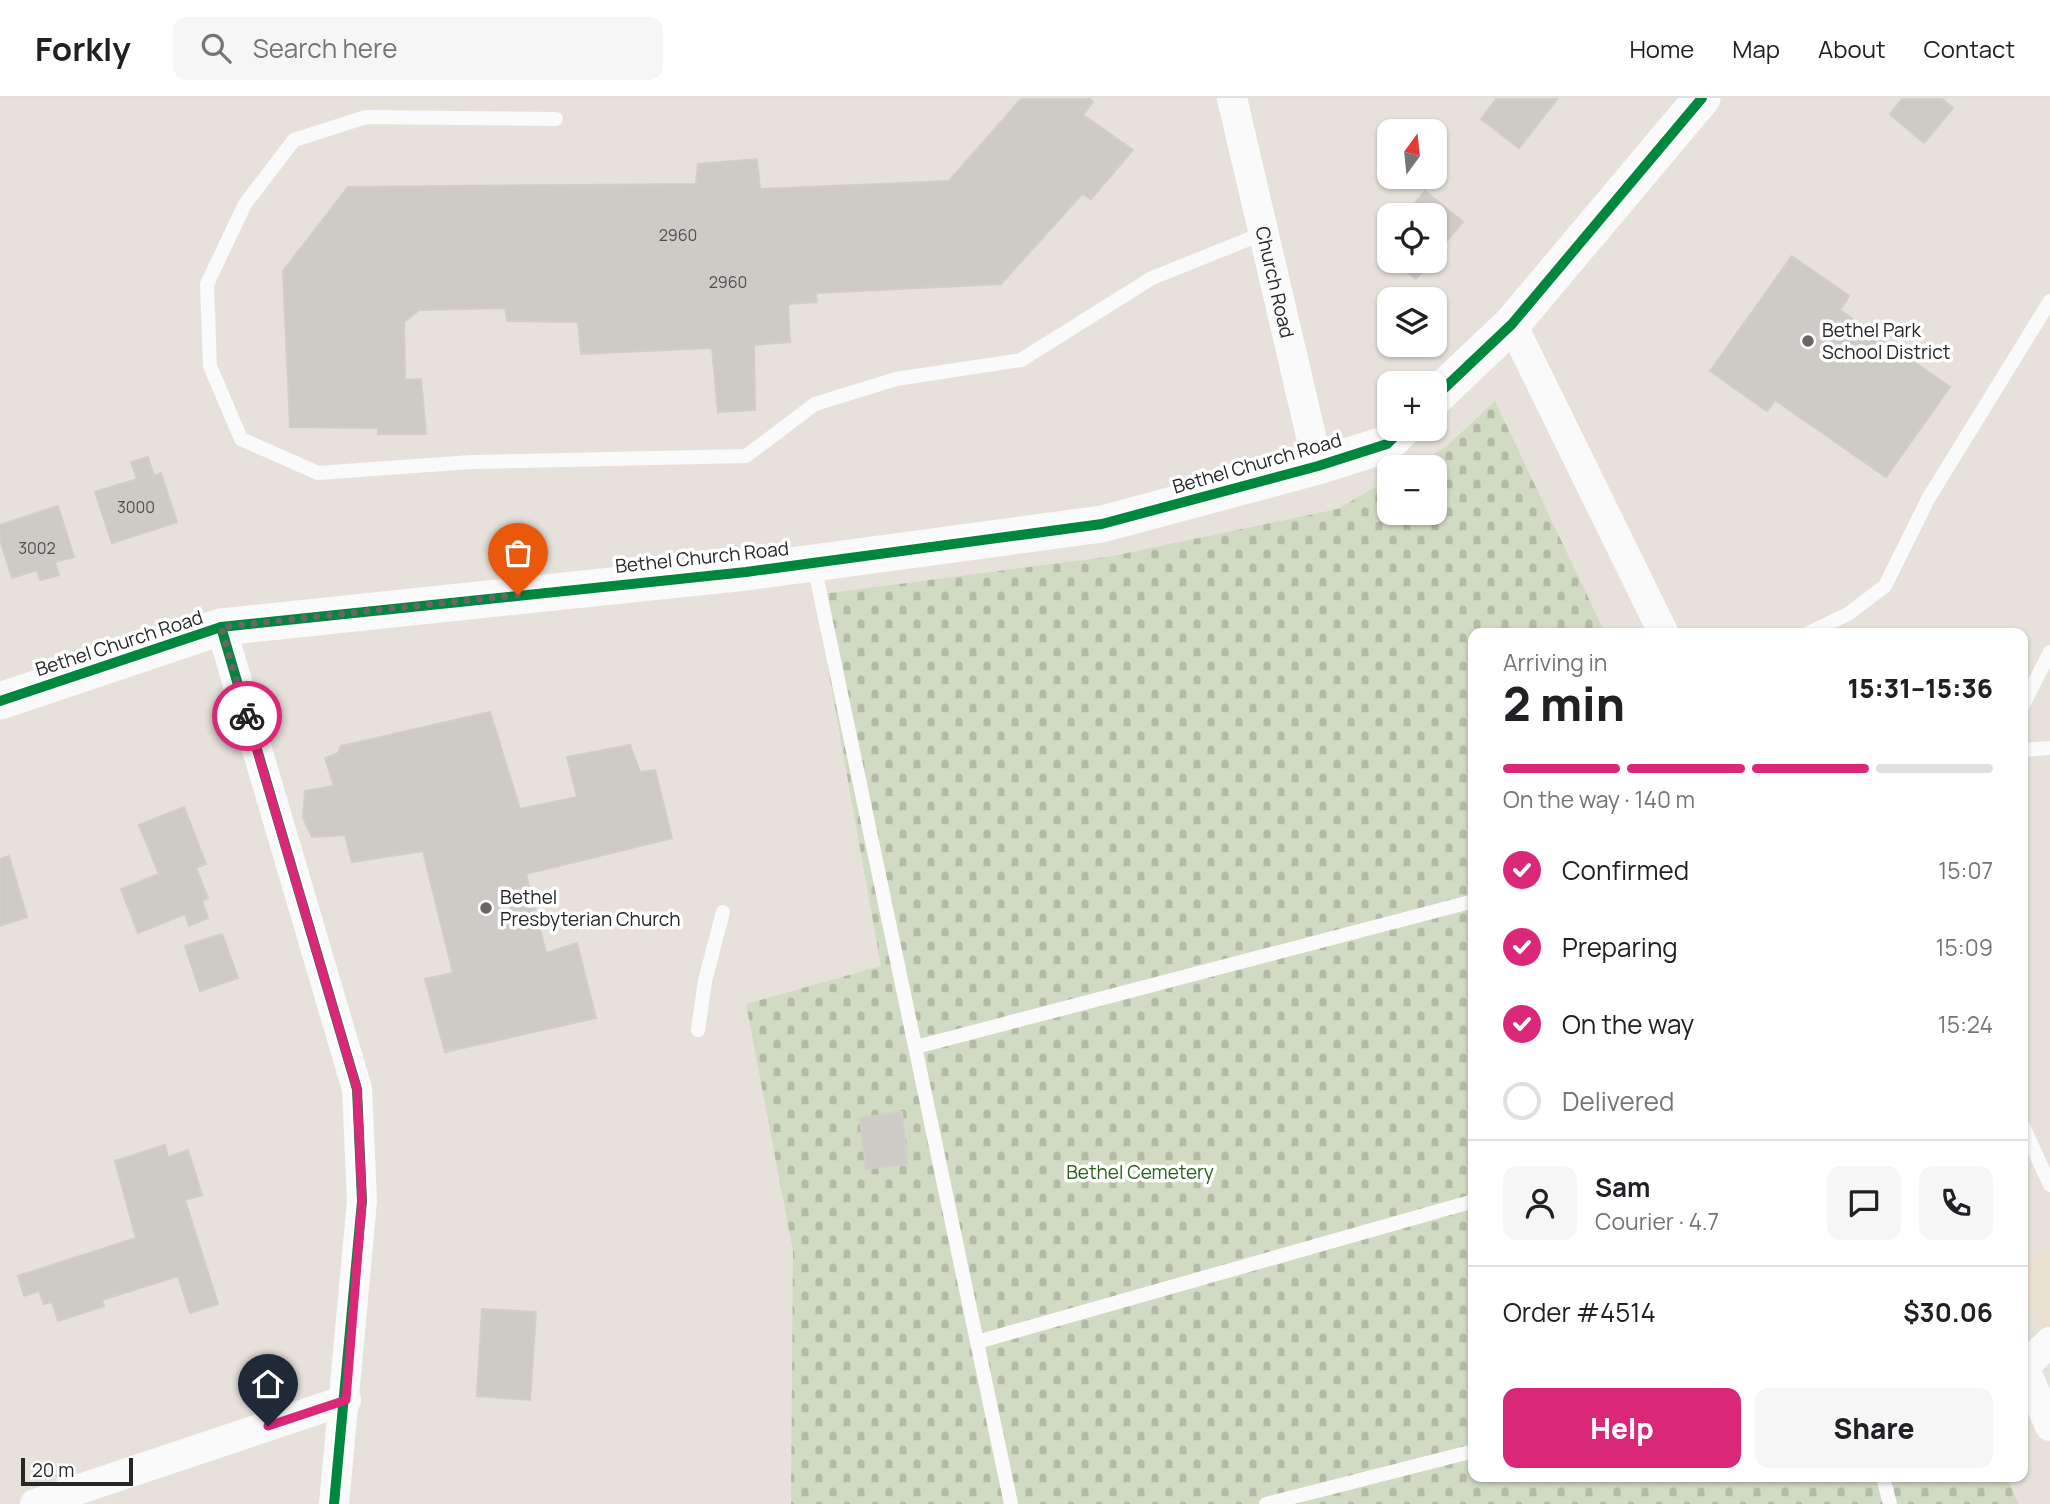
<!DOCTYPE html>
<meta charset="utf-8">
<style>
:root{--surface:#fff;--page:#f6f6f6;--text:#202124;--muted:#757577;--line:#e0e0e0;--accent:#db2777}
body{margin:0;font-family:Manrope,sans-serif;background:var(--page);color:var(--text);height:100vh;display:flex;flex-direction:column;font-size:26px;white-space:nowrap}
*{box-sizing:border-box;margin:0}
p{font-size:23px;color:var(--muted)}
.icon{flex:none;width:38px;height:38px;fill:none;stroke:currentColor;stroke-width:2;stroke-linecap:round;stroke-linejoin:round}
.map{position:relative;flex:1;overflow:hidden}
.side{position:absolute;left:1468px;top:530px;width:560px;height:854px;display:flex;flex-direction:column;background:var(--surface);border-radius:14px;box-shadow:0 2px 5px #0004}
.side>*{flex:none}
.needle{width:46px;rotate:15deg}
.fabs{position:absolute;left:1377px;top:21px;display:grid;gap:14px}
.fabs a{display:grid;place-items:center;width:70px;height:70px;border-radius:14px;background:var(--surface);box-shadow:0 2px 5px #0004;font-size:35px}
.scale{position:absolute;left:21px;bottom:18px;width:112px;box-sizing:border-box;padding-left:7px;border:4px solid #262626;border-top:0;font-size:19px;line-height:24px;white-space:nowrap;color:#262626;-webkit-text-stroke:5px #fff;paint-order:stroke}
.pin{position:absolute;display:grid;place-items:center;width:60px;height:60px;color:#fff;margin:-72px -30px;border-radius:50% 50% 50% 0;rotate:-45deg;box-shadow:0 0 7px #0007}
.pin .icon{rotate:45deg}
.courier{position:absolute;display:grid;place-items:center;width:70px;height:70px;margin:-35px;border:5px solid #db2777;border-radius:50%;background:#fff;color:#222;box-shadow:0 2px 9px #0007}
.head em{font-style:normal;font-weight:800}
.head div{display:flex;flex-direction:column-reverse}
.head{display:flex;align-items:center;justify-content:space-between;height:119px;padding:0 35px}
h1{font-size:46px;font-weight:800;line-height:52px}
.bar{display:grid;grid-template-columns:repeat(4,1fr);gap:10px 7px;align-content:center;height:84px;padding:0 35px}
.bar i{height:9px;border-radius:5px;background:var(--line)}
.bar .on{background:var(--accent)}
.bar p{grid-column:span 4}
.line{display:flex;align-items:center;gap:18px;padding:0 35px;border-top:2px solid var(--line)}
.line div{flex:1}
.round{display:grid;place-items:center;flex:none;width:74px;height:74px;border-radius:14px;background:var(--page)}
ol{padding:0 35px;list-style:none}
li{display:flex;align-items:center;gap:21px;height:77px}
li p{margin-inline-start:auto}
li .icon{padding:7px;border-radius:50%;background:var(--accent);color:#fff;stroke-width:4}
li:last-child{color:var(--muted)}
li i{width:38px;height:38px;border:4px solid var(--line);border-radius:50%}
.primary-button{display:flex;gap:14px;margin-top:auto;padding:14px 35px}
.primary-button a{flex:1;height:80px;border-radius:14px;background:var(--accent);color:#fff;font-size:28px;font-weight:800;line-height:80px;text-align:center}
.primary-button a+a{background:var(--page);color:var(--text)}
header{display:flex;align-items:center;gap:42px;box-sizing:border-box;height:98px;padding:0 35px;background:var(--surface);border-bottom:2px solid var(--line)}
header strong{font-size:33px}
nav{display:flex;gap:38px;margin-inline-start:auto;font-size:24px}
.search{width:490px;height:63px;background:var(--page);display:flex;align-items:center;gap:18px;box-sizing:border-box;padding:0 24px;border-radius:14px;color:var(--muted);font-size:26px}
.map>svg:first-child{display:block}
</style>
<header>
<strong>Forkly</strong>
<div class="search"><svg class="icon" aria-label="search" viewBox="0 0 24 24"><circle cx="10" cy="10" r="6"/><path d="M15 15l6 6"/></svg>Search here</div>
<nav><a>Home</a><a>Map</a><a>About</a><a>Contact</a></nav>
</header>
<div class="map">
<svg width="2050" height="1406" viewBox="0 0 2050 1406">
<defs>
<pattern id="cemetery-stones" width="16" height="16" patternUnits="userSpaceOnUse" patternTransform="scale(1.75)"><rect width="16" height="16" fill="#d1dac2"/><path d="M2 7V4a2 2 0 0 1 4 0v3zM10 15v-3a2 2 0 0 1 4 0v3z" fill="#b3bba7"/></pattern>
</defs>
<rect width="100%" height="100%" fill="#e6e1db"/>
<path fill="#eae0cf" d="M2050 1151V1244L2023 1191V1167Z"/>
<path fill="url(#cemetery-stones)" d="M1495 303 1605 535 1474 536V1379H2006L2019 1406H791L793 1153 746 906 881 868 815 497 1113 458 1338 411 1389 381 1390 415H1435V369H1411L1446 349Z"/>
<g fill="#cecbc7" stroke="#d1cdc8" stroke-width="2">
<path d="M1022 0H1089L1093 4 1083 17 1133 52 1091 101 1082 96 1001 186 816 195 817 204 788 206 790 244 754 247 755 312 718 314 712 250 581 256 578 224 507 223 505 210 419 212 404 224 405 282 421 281 426 336H378V330L290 329 283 173 348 89 696 86 698 66 757 61 760 91 949 83Z"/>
<path d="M1497 0H1558L1519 50 1481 21Z"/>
<path d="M1903 0H1941L1953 10 1924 45 1890 16Z"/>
<path d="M1425 93 1463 124 1435 157V117H1405Z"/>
<path d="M1390 136V160L1378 150Z"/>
<path d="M1792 158 1849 198 1840 212 1950 289 1886 379 1775 302 1767 313 1710 273Z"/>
<path d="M1393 163H1431L1416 181Z"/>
<path d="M148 359 154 378 161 375 177 424 112 445 95 394 137 381 131 364Z"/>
<path d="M58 408 74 459 55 464 59 477 40 482 37 472 12 480 0 442V427Z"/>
<path d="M490 614 520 711 577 699 567 659 630 647 640 674 655 672 672 740 526 776 546 855 577 845 596 920 445 954 425 881 453 875 423 753 352 764 345 737 312 739 303 720 305 693 334 688 325 660 338 655 341 648Z"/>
<path d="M184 709 206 766 196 770 208 800 202 803 208 820 189 828 185 816 138 835 121 791 159 776 139 727Z"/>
<path d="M9 758 27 819 0 828V761Z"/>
<path d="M222 836 238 880 200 893 185 848Z"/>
<path d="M902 1014 907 1066 866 1071 860 1020Z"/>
<path d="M165 1047 168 1059 188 1052 202 1097 185 1102 218 1206 190 1215 178 1178 102 1202 104 1208 58 1223 52 1204 44 1206 39 1193 24 1198 18 1178 136 1140 115 1063Z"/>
<path d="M482 1211 536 1214 530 1302 477 1298Z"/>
</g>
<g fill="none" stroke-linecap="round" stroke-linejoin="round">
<g stroke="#fbfafa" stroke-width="14">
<path d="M556 21 366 19 294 42 245 106 207 186 210 268 241 341 318 375 471 364 746 358 815 306 896 281 1021 262 1152 180 1264 135"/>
<path d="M814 467 1011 1406"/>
<path d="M1806 536 1848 516 1885 488 1928 401 2050 203"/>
<path d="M2023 607 2050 554"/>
<path d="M2023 652 2050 650"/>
<path d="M698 932 705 883 723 814"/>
<path d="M916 949 1474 803"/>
<path d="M2023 1028 2050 1087"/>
<path d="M977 1244 1474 1103"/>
<path d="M1883 1379 1890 1406"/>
<path d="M1266 1406 1474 1353"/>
</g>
<g stroke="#fbfafa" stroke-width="30">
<path id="s1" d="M1232 0 1318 368"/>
<path d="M1512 226 1664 536"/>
<path d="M221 529 357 991 362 1103 334 1406"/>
<path d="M2023 1267 2050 1328"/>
<path d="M2024 1269 2050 1244"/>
<path d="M35 1406 346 1302"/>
</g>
<g stroke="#fbfafa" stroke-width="37">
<path d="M1435 299 1512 226 1702 0"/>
<path d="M0 603 221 529 746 474 1102 426 1318 368 1387 346 1402 331"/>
</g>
<defs>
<g id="cycleway">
<path d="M1435 299 1512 226 1702 0"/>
<path d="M221 529 357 991 362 1103 334 1406"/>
<path d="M0 603 221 529 746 474 1102 426 1318 368 1387 346 1402 331"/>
</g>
</defs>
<use href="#cycleway" stroke="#fff" stroke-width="15"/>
<use href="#cycleway" stroke="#00873e" stroke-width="10"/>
</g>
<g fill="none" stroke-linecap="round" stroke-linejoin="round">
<path stroke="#696765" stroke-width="7" stroke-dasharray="0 12.6" d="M247 618 221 529 518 497"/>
<path stroke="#db2777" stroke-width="9" d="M247 618 357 991 362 1103 346 1302 268 1328"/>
</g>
<g fill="#696765" stroke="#fff" stroke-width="2.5">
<circle cx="1808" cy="243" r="7"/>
<circle cx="486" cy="810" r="7"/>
</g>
<g text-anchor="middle" stroke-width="7" stroke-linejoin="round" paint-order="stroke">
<g font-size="16" fill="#51504f">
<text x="678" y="143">2960</text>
<text x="728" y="190">2960</text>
<text x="136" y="415">3000</text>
<text x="37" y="456">3002</text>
</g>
<g font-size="19" fill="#262626" stroke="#fff">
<text dy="7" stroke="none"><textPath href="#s1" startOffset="189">Church Road</textPath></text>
<text transform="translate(1257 365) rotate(-16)" y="7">Bethel Church Road</text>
<text transform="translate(702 459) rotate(-6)" y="7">Bethel Church Road</text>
<text transform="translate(119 545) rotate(-18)" y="7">Bethel Church Road</text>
</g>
<g font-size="19" fill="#262626" stroke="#fff" text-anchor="start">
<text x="1822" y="239">Bethel Park<tspan x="1822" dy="22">School District</tspan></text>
<text x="500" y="806">Bethel<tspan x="500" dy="22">Presbyterian Church</tspan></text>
</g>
<g font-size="19" fill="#266317" stroke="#fff">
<text x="1140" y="1081">Bethel Cemetery</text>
</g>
</g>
</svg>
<div class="fabs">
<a><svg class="needle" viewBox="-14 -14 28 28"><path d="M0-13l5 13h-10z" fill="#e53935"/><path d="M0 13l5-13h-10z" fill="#757577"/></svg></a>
<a><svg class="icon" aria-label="locate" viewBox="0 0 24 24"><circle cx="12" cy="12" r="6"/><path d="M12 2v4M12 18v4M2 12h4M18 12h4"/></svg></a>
<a><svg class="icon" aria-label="layers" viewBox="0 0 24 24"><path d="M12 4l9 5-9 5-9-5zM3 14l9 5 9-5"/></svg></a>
<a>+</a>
<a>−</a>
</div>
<div class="scale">20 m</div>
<div class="pin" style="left:518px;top:497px;background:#ea580c"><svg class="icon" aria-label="bag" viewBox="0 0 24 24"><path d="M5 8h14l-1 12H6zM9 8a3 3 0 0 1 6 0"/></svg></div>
<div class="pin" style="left:268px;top:1328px;background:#1f2937"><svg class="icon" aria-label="home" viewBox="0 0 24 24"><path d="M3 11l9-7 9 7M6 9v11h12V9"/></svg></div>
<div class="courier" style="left:247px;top:618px"><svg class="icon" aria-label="bike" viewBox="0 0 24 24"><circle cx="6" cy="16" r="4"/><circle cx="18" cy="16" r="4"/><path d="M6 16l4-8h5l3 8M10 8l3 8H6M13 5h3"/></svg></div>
<section class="side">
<div class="head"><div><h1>2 min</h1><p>Arriving in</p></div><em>15:31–15:36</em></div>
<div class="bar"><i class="on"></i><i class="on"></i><i class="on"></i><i></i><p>On the way · 140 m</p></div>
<ol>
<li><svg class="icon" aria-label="check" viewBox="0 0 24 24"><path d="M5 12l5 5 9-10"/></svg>Confirmed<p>15:07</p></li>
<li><svg class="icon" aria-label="check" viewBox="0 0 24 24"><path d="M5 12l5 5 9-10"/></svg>Preparing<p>15:09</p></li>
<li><svg class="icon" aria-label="check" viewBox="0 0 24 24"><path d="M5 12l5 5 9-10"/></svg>On the way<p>15:24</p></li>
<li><i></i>Delivered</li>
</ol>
<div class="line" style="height:126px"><a class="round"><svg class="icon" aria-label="person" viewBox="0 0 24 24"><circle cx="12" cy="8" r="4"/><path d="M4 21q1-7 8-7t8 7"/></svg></a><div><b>Sam</b><p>Courier · 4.7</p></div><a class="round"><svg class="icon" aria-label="chat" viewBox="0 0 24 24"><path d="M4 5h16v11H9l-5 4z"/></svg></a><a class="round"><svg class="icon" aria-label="phone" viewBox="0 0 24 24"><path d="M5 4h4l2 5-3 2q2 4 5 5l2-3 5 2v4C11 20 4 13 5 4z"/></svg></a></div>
<div class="line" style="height:91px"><div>Order #4514</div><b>$30.06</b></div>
<div class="primary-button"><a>Help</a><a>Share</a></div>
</section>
</div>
